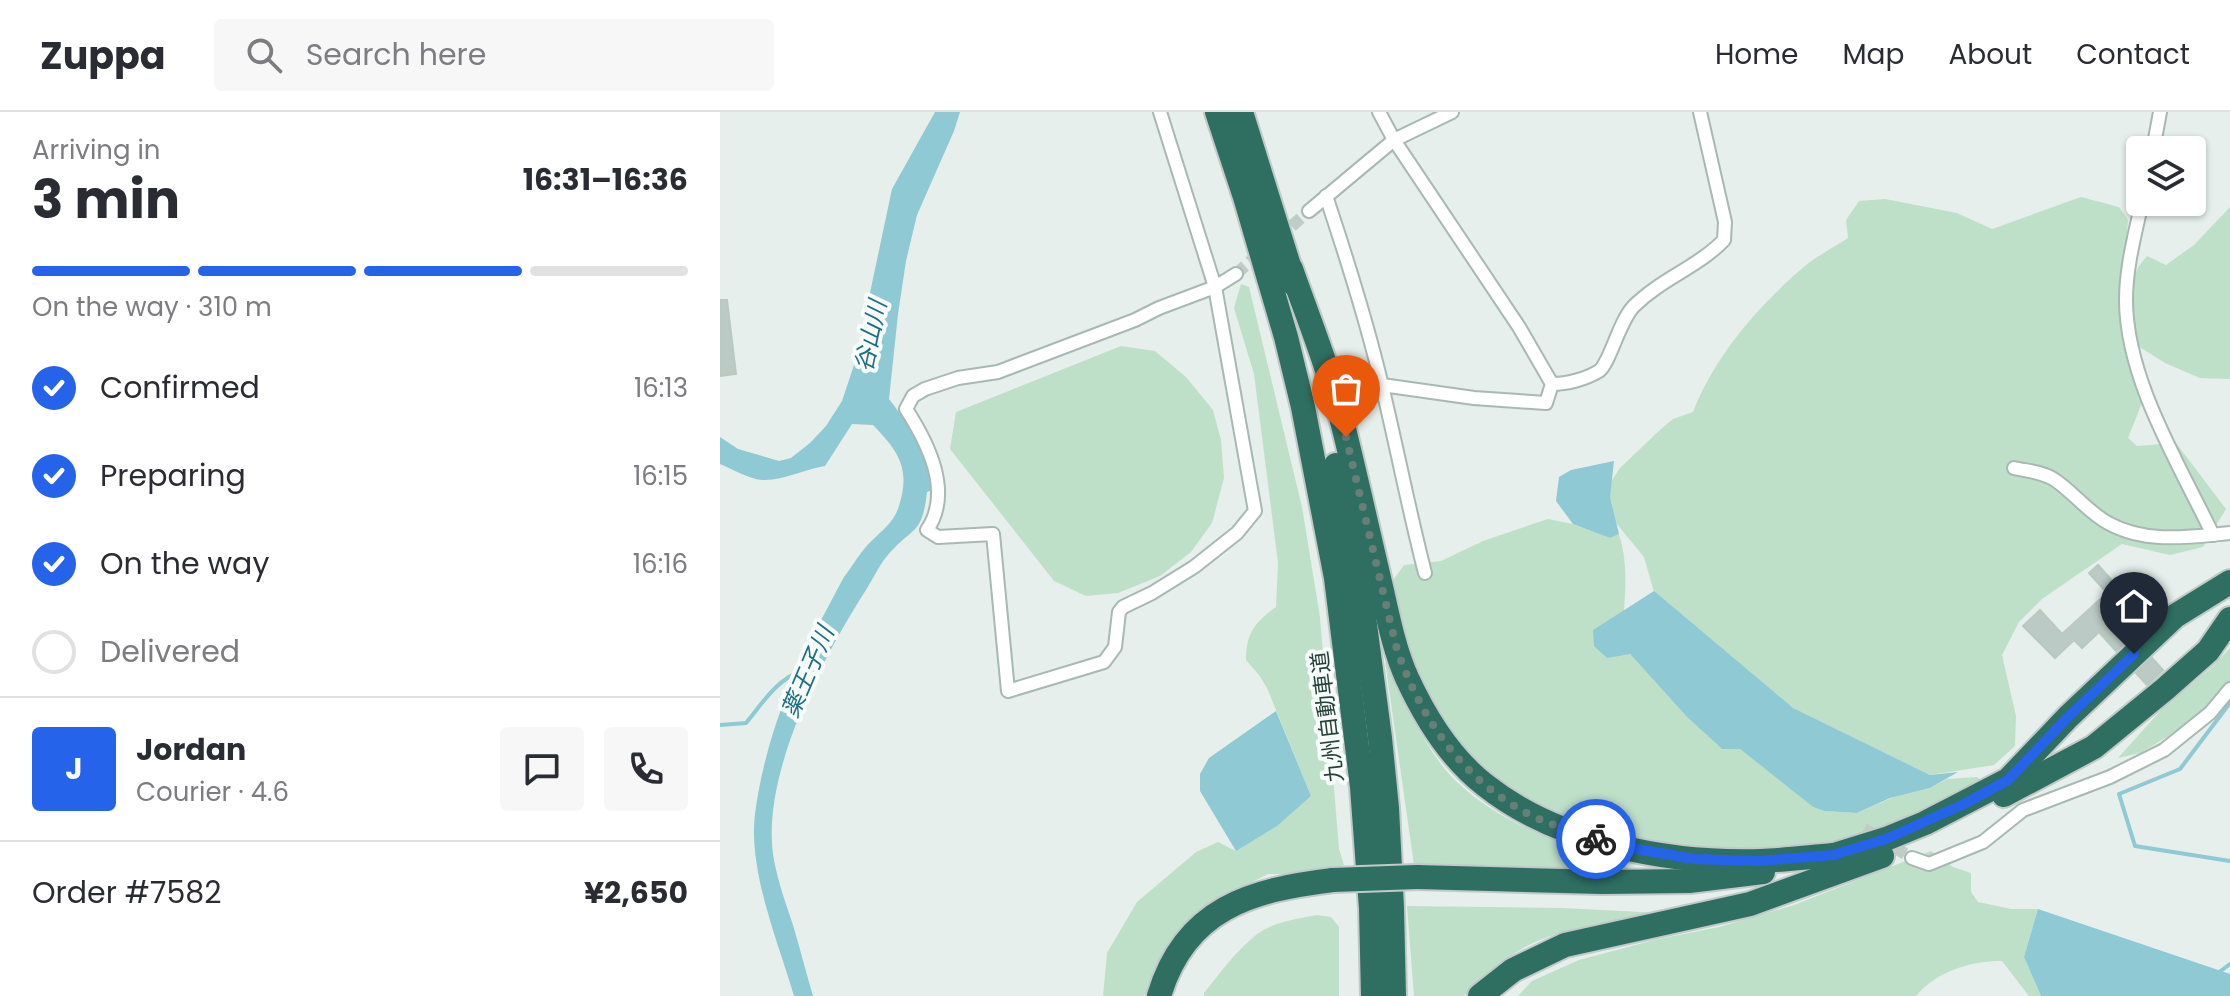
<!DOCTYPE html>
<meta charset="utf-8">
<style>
:root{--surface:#fff;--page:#f7f7f7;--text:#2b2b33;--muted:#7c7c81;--line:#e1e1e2;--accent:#2563eb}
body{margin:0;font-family:Poppins,"Noto Sans JP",sans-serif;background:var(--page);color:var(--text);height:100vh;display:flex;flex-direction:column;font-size:30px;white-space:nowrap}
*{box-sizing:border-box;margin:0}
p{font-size:26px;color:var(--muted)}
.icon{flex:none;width:44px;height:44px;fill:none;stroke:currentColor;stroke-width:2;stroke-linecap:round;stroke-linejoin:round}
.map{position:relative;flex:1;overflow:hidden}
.panel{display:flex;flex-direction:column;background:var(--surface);width:720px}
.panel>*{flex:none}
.controls{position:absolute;left:1406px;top:24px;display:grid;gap:16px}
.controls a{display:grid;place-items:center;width:80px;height:80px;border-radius:8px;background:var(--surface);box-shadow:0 2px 6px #0004;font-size:40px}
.pin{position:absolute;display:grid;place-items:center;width:68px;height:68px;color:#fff;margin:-82px -34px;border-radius:50% 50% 50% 0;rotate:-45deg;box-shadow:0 0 8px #0007}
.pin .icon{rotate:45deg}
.courier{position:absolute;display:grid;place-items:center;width:80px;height:80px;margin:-40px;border:6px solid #2563eb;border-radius:50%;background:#fff;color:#222;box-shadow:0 2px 10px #0007}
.headline em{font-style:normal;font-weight:700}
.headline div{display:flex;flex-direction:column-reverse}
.headline{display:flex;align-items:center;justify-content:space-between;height:136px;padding:0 32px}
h1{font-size:52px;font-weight:700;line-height:60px}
.bar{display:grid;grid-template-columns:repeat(4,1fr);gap:12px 8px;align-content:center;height:96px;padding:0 32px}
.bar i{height:10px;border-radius:6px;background:var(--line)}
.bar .on{background:var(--accent)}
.bar p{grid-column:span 4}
.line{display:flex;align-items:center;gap:20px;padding:0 32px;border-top:2px solid var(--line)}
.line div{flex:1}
.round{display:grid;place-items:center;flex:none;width:84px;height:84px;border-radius:8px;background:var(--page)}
ol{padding:0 32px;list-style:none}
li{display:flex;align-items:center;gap:24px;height:88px}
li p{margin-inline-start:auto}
li .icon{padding:8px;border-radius:50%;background:var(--accent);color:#fff;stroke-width:4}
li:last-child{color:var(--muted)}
li i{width:44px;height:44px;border:4px solid var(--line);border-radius:50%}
header{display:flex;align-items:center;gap:48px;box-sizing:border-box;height:112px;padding:0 40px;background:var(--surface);border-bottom:2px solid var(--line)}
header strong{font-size:38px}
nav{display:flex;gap:44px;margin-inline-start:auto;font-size:28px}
.search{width:560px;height:72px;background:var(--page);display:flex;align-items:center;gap:20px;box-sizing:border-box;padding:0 28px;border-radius:8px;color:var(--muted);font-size:30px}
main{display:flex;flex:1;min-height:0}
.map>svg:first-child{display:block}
</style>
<header>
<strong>Zuppa</strong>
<div class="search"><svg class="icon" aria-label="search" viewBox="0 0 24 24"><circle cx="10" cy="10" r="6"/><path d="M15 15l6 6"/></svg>Search here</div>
<nav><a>Home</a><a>Map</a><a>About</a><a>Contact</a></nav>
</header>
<main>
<section class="panel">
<div class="headline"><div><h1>3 min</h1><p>Arriving in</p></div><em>16:31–16:36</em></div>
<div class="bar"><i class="on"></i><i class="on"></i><i class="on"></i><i></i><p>On the way · 310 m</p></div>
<ol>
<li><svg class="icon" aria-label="check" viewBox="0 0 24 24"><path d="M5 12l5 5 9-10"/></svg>Confirmed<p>16:13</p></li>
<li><svg class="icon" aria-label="check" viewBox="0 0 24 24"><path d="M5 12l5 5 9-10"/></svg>Preparing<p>16:15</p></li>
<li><svg class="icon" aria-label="check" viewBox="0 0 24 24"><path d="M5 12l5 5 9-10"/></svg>On the way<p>16:16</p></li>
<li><i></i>Delivered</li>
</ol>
<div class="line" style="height:144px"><b class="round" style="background:var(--accent);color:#fff">J</b><div><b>Jordan</b><p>Courier · 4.6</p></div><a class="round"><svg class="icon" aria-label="chat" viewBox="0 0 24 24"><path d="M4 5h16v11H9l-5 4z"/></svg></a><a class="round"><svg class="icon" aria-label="phone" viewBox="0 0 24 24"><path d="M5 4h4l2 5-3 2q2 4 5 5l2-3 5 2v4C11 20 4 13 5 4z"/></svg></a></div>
<div class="line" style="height:104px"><div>Order #7582</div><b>¥2,650</b></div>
</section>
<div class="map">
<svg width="1510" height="884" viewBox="0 0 1510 884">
<rect width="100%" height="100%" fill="#e6efeb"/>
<g fill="#bfe0c8">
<path d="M1361 85 1399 95 1408 108 1400 216 1409 251 1426 281 1408 326 1417 334 1456 331 1506 397 1483 435 1450 443 1402 432 1322 487 1299 510 1282 543 1296 604 1295 634 1274 653 1210 663 1072 596 934 480 924 445 896 411 890 385V371L900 356 941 317 953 307 973 300C995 243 1040 192 1086 153 1099 143 1114 135 1128 126L1126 108 1139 89 1165 87 1237 101 1272 117Z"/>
<path d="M1510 95V267L1480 266 1445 251 1415 232 1409 174 1419 154 1427 144 1446 153 1474 133Z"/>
<path d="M521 172 529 175 582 395 600 505 619 737 624 753 590 763 548 762 511 781 478 806 447 837 424 884H383L387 841 417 790 476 740 498 730 516 739 591 684 547 576 539 563 526 548C526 521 535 510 556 495L558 451 534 262 514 196Z"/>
<path d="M401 234 435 239 466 265 493 298 501 328 504 366 492 411 471 440 440 464 398 481 366 484 334 469 230 337 236 300Z"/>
<path d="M828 407 853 412 890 426 899 422C907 448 906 472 904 499L873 518 910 542 967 605 1002 637H1020L1093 695 1104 699 1137 701 1174 685 1210 676 1227 667 1257 665 1266 672 1175 715 1118 729 1067 735 1021 737 978 734 886 722 834 706 788 680 751 646 721 606 698 568 680 511 674 467 684 453 721 449 763 429Z"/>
<path d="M1510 536V570L1499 590 1462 616 1420 641 1398 646 1441 598 1493 554Z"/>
<path d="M665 549C685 588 705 640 737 670 785 716 852 734 912 757L694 753Z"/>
<path d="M1211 739 1233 755 1251 761V780L1258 790 1291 797H1318L1304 845 1321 884H1309L1282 849C1250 849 1217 859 1196 884H798L812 869 859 848 938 827 999 815 1074 793Z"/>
<path d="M687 794 843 796 941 801C900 808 851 814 813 831 787 843 764 865 744 884H694Z"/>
<path d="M597 803 611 805 619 815V884H484V881C500 861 516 839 536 823 552 810 577 807 597 803Z"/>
</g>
<g fill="#8ec9d4">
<path d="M215 0H240L234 19 197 103 186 149 178 202 169 287C191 315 207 342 212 378L207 380C202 425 192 414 167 444 158 455 152 469 144 481 101 549 39 666 54 748 58 770 66 792 73 813 80 837 86 860 93 884H74C58 829 28 759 35 702 44 633 69 569 101 508 109 494 116 479 124 465 131 456 138 444 145 436 157 422 174 412 179 394 191 356 178 339 153 313L132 312 105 354C84 357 64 369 42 368 29 367 12 357 0 352V325L18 337 59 349 71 346 90 331 106 314 122 289 136 247 172 77Z"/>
<path d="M894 349 890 385 899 422 890 426 853 412 836 389 839 365 851 358Z"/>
<path d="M934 479 1073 596 1210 663 1238 660 1210 676 1170 686 1137 701 1104 699 1093 695 1020 637H1002L967 605 910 542 887 546 874 534 873 518Z"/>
<path d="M556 599 591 684 557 714 516 739 480 679V662L489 646Z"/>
<path d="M1318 797 1510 862V884H1321L1304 845Z"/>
</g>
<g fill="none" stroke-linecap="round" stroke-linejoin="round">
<g stroke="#8ec9d4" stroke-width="4">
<path d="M1510 591 1460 657 1399 682 1415 734 1510 749"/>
<path d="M0 613 26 611C42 592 56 568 80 560"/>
<path d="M1498 861 1510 852"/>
</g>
</g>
<g fill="#bbcac4" stroke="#b8c9c2" stroke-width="2">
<path d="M0 188H7L16 262 0 264Z"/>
<path d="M1378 453 1396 473 1399 470 1414 487 1395 505 1412 524 1396 539 1379 520 1362 536 1354 528 1335 546 1303 514 1320 498 1342 522 1387 481 1369 461Z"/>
<path d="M1432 546 1443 558 1427 573 1416 561Z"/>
</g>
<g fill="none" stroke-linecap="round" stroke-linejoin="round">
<g stroke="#bfccc8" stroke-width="12" stroke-dasharray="12 6" stroke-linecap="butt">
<path d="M558 126 589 99"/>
<path d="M516 162 541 140"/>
<path d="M1144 717 1192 746"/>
</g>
<defs>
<g id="street">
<path d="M440 0 495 175 535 399 517 421 474 455 432 481 403 495 399 500 395 535 384 550 288 579 273 422 218 425 207 418C233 380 208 331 186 297L193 284 205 277 238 266 278 260 415 208 439 196 495 175 516 162"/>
<path d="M659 0 674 28 799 215 832 272 826 291 754 286 662 273"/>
<path d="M1433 38 1440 0"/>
<path d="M606 84C627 147 647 210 662 274 677 336 689 399 705 461"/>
<path d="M1422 90C1415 122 1406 155 1406 188 1406 267 1459 352 1493 423"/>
<path d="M589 99 674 28 732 0"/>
<path d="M832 272C847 272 866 267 879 259 890 251 899 209 914 194 941 167 978 155 1004 128L1005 110 980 0"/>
<path d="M1294 356C1307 359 1324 360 1335 368 1354 381 1368 400 1388 411 1426 432 1469 425 1510 421"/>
<path d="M1192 746 1209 752 1263 730 1303 698 1390 665 1444 638 1490 601 1510 577"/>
</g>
<g id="highway">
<path d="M497 0 525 85 566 225 583 295 616 466 642 675 651 796 653 884"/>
<path d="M521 0 575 173"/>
<path d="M571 157C587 203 608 254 620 301 634 356 646 411 659 466 667 499 673 535 687 566 705 605 730 646 765 673 838 731 949 752 1041 749 1065 748 1089 745 1113 743"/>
<path d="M616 353 639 467 660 626 667 696 672 796 674 884"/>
<path d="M1284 683 1374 635 1445 577 1488 539 1510 507"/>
<path d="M1098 748 1166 727 1205 711 1288 668 1348 605 1455 504 1510 470"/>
<path d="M697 765 882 770 969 769 1043 760"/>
<path d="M439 884C465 796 531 778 613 768"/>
<path d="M760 884 793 858 845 833 1030 792 1162 744"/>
</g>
</defs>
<use href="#street" stroke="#a8b8b2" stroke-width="16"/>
<use href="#highway" stroke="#c2cac8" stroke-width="28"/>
<use href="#street" stroke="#fff" stroke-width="12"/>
<use href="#highway" stroke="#2f6f62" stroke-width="24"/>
<defs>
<path id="highway-bridge" d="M613 768 697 765"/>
</defs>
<use href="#highway-bridge" stroke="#c2cac8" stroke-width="28" stroke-linecap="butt"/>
<use href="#highway-bridge" stroke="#2f6f62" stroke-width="24"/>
</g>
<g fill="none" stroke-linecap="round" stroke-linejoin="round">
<path stroke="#687f78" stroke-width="8" stroke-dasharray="0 14.4" d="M626 325 676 534C698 601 738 662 801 698 824 711 851 719 876 727"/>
<path stroke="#2563eb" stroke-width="10" d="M876 727 916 737 974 747 1038 749 1113 743 1166 727 1244 692 1288 668 1348 605 1414 542"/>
</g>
<g text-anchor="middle" stroke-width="8" stroke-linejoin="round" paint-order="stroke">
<g font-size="22" fill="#24423a" stroke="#f7fbf9">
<text transform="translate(607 605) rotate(-97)" y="8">九州自動車道</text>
</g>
<g font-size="24" font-style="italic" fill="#1c6f80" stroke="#f7fbf9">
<text transform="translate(151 224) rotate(-78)" y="8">谷山川</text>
<text transform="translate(88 560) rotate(-67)" y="8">薬王子川</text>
</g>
</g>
</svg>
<div class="controls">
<a><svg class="icon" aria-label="layers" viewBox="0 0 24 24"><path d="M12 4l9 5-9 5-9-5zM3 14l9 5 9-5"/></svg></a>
</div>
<div class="pin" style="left:626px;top:325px;background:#ea580c"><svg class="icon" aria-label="bag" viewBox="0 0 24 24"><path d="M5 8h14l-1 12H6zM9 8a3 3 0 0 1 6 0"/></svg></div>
<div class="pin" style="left:1414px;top:542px;background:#1f2937"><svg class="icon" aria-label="home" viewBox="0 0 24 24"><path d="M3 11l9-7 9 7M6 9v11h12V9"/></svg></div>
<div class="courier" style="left:876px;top:727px"><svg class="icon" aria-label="bike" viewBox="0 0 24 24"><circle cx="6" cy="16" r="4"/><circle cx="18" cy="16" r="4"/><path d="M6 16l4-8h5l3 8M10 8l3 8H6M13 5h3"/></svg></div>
</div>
</main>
